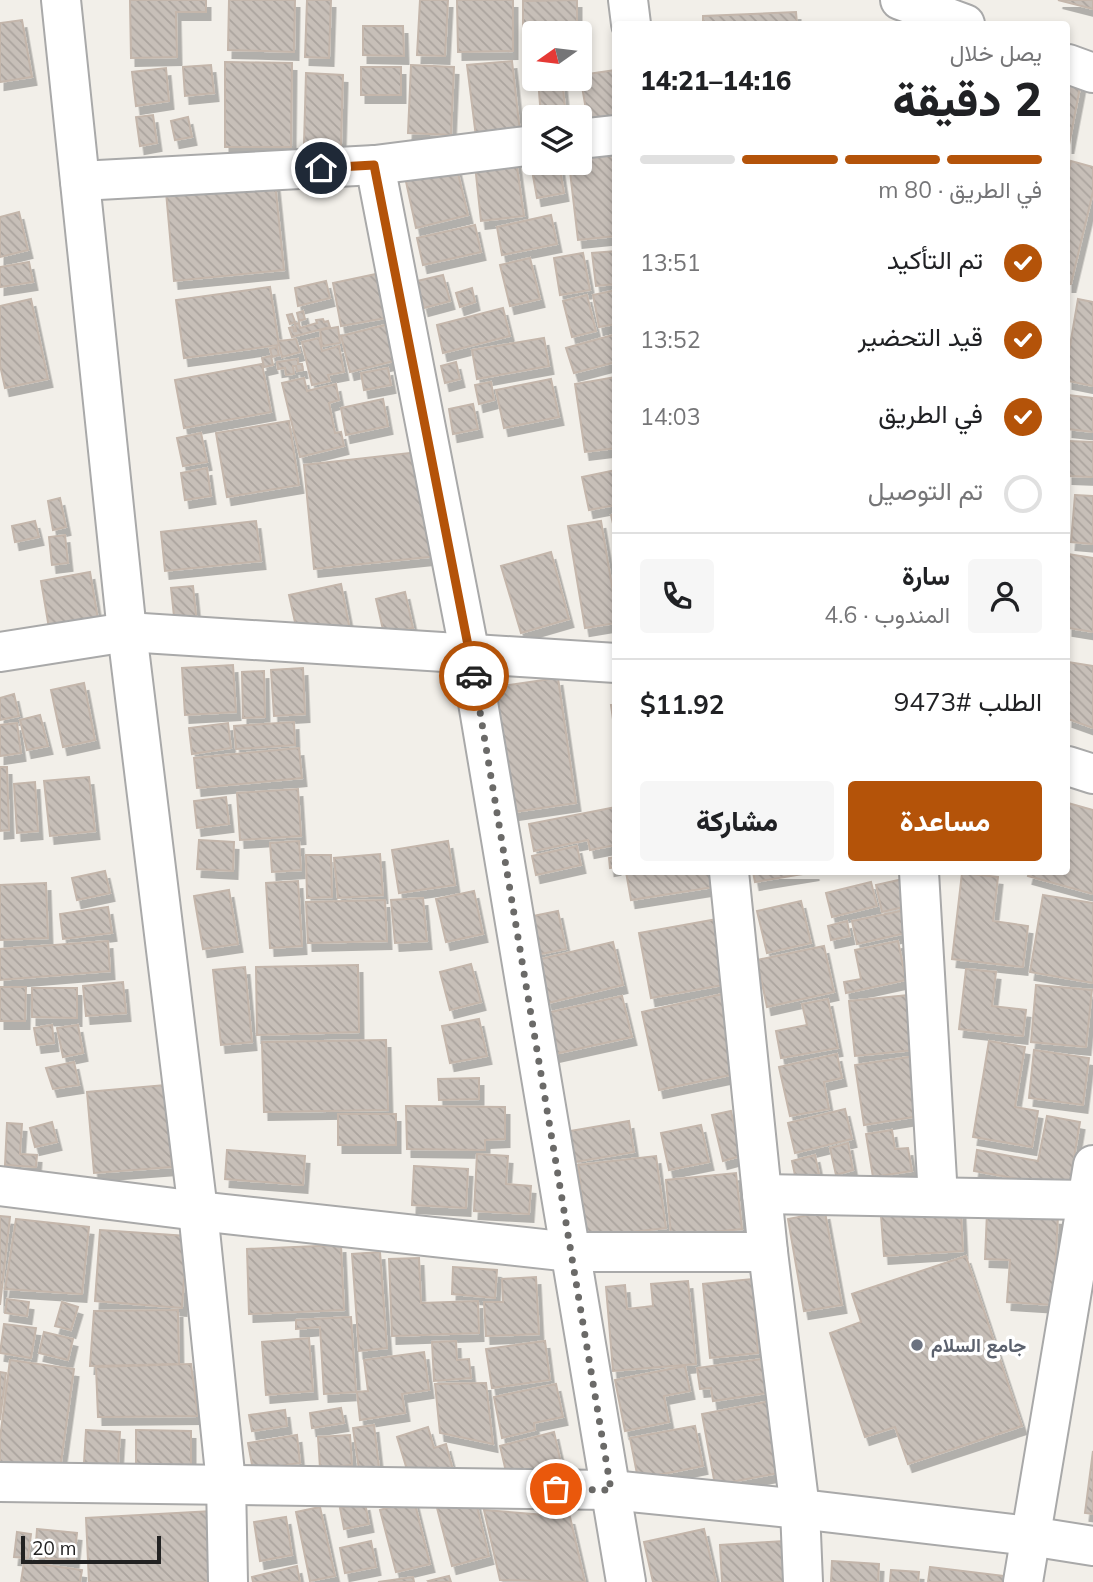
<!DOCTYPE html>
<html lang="ar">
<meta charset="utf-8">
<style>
:root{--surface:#fff;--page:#f6f6f6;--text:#202124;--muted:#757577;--line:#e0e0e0;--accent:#b45309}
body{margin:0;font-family:Mulish,Vazirmatn,sans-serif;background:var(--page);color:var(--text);direction:rtl;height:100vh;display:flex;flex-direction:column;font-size:26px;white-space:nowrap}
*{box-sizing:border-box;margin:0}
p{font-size:23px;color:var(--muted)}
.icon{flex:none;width:38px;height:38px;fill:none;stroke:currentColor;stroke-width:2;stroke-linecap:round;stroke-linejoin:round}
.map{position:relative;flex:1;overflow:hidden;direction:ltr}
.sheet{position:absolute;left:612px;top:21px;width:458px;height:854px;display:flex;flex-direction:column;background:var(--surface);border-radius:7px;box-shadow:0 4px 10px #0003;direction:rtl}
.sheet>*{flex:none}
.needle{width:46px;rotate:256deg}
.fabs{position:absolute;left:522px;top:21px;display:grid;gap:14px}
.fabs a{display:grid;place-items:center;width:70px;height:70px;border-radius:7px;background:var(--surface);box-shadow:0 4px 10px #0003;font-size:35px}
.scale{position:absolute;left:21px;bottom:18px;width:140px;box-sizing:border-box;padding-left:7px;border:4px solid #222;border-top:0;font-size:19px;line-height:24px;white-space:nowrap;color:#222;-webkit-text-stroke:5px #fff;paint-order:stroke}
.pin{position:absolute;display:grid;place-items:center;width:60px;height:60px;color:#fff;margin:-30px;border:4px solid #fff;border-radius:50%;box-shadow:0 2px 7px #0007}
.courier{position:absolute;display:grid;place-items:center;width:70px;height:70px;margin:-35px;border:5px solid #b45309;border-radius:50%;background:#fff;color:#222;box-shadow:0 2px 9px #0007}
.overview em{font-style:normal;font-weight:800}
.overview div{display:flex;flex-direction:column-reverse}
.overview{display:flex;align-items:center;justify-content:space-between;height:119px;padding:0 28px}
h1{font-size:46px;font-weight:800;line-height:52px}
.bar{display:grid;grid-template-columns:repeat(4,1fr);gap:10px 7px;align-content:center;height:84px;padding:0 28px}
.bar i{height:9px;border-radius:5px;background:var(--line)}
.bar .on{background:var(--accent)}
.bar p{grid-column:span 4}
.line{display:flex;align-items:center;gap:18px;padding:0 28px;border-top:2px solid var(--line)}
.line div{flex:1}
.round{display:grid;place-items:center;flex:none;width:74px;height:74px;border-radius:7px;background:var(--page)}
ol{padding:0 28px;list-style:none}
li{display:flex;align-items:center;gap:21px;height:77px}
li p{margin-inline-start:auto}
li .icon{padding:7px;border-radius:50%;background:var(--accent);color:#fff;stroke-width:4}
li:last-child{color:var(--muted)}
li i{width:38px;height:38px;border:4px solid var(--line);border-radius:50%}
.button{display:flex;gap:14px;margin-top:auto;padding:14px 28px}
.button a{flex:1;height:80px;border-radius:7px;background:var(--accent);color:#fff;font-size:28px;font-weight:800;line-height:80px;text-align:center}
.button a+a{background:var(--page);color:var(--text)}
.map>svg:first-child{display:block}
</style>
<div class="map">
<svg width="1093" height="1582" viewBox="0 0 1093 1582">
<defs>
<pattern id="building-back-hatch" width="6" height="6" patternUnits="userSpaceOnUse" patternTransform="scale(1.75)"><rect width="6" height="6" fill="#c7bfb8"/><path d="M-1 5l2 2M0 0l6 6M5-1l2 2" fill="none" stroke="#aba49e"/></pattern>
<filter id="shadow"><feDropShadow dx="4.5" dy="8" stdDeviation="0" flood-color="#0004"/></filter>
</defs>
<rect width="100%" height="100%" fill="#f2efe9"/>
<g fill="url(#building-back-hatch)" stroke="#c4b6ab" stroke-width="2" filter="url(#shadow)">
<path d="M130 0H206V12H176L177 57 131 58Z"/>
<path d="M229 0H295L294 52 228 50Z"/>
<path d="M307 0H331L329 58 305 57Z"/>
<path d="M420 0H448L445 56 417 55Z"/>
<path d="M457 0H513V51L458 52Z"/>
<path d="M577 0V33H534V53H523V1Z"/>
<path d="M1058 0H1093V9Z"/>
<path d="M796 12 797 24H703V16Z"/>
<path d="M22 20 32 77 0 82V23Z"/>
<path d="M363 26H403L404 56 363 55Z"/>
<path d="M512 61 520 132 476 137 467 65Z"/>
<path d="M225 62 292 63 291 147H225Z"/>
<path d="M211 65 214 93 185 96 183 67Z"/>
<path d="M411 65 454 67 451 135 408 133Z"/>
<rect x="361" y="67" width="40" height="28"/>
<path d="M166 68 169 101 136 106 132 72Z"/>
<path d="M616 70V124L589 127 580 75Z"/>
<path d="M306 73 343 75 341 145 304 144Z"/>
<path d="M1068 75 1082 77 1069 145H1068Z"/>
<path d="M538 79H562L566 117H541Z"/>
<path d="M153 115 157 143 140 146 136 117Z"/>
<path d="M188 117 192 137 175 140 171 121Z"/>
<path d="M616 149V236L578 240 569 163H579V154Z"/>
<path d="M530 159 534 163H559L564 193 537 198Z"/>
<path d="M516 160 524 216 481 221 475 165Z"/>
<path d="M1071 161 1093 167V192L1071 284H1068V175Z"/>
<path d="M456 165 468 215 416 228 405 177Z"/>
<path d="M275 182 284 270 174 281 166 192Z"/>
<path d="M19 212 28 250 0 257V217Z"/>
<path d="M551 215 557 244 502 255 497 227Z"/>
<path d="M475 225 481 252 423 265 417 238Z"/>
<path d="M616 251V284L596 286 592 253Z"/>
<path d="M583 253 590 290 560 295 554 258Z"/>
<path d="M530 258 540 299 510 306 500 265Z"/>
<path d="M29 262 33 282 0 287V267Z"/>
<path d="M376 274 386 318 341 326 333 283Z"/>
<path d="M443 275 450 301 424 308 417 281Z"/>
<path d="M326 281 330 298 298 306 295 288Z"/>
<path d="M270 287 279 345 184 358 176 300Z"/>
<path d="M472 288 475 302 460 307 456 293Z"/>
<path d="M616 290V324L599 327 593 295Z"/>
<path d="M587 295 596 331 572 337 563 301Z"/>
<path d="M31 299 48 379 5 388 0 365V306Z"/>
<path d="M1078 299 1093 302V386L1068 381V357Z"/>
<path d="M503 308 510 336 443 353 437 325Z"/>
<path d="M303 311 305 319 299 321 297 313Z"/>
<path d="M292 314 295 322 290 324 287 315Z"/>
<path d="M323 319 324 322 328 321 330 327 292 337 289 328 293 327 294 331H296L295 324 299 323 300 328 317 323 316 320Z"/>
<path d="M389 324 398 360 350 372 341 336Z"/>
<path d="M338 327 340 343 322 346 320 330Z"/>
<path d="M616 334V362L574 373 566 348Z"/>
<path d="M319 338 322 351 339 346 344 372 328 375 330 381 312 385 302 342Z"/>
<path d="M544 338 549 366 477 379 472 350Z"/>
<path d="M296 339 300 352 282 357 278 341Z"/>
<path d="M277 347 279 355 272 357 270 349Z"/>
<path d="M271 356 273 365 264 367 262 358Z"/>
<path d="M298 359V364H302L303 370 297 371 296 366H293L294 374 286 375 285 368 278 369 277 362Z"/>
<path d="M456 362 460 379 445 383 441 366Z"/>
<path d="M262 364 271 412 184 428 175 380Z"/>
<path d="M388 368 391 385 364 390 361 373Z"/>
<path d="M616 377V448L585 452 575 384Z"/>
<path d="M304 378 307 391 336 384 339 400 329 403 335 433 341 432 344 446 300 457 282 383Z"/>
<path d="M551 379 559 417 504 428 496 390Z"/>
<path d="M491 382 494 400 479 404 475 385Z"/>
<path d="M1068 395 1093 398V432L1068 429Z"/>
<path d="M383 399 388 426 346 435 341 408Z"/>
<path d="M473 404 478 429 453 434 449 409Z"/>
<path d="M289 421 299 485 227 497 216 433Z"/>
<path d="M201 433 207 462 183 466 177 438Z"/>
<path d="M1068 441 1093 442V477L1068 476Z"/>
<path d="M427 451 438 556 314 569 304 465Z"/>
<path d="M207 468 211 496 185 500 181 473Z"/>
<path d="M616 470V505L589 510 582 477Z"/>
<path d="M1075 495 1093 496V544L1071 542Z"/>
<path d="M60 498 66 527 53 530 48 501Z"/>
<path d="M616 514V537L611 515Z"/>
<path d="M35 521 39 537 15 542 12 526Z"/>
<path d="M256 521 261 561 165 571 161 532Z"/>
<path d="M601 521 616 610V623L585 628 568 526Z"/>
<path d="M65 535 68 563 52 565 49 537Z"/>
<path d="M551 552 569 619 521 633 501 566Z"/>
<path d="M1068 554 1093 558V632L1068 628Z"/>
<path d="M90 572 99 625 50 634 41 581Z"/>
<path d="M341 584 350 630 299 640 289 595Z"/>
<path d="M193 586 197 624 175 626 171 588Z"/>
<path d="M405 592 413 628 384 634 376 599Z"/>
<path d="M1068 662 1093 666V728L1068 719Z"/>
<path d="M233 665 236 712 185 715 182 668Z"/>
<path d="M303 668 305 714 274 716 271 670Z"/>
<path d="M264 671 265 717 243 718 242 672Z"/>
<path d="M558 678 576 803 507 813 488 688Z"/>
<path d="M84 683 95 740 63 747 51 690Z"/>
<path d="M14 694 19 716 0 720V698Z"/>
<path d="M611 705H616V741Z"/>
<path d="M40 715 48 746 27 750 20 720Z"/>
<path d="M294 722 295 745 236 749 234 726Z"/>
<path d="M17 723 21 753 0 756V725Z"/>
<path d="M228 723 231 748 192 754 189 728Z"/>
<path d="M299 748 302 778 197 788 194 758Z"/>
<path d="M0 767H7L9 830 0 831Z"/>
<path d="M89 777 95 831 50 836 44 781Z"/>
<path d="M35 782 38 831 17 833 14 784Z"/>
<path d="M298 789 301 836 240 840 237 793Z"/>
<path d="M226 797 229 824 197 828 194 801Z"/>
<path d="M1068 803 1093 810V894L1028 876 1029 872H1068Z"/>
<path d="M616 807V845L590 850 588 840 534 851 529 824Z"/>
<path d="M199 840 234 842 233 871 197 869Z"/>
<path d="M299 841 301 870 272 872 270 843Z"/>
<path d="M448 841 455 885 399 893 392 850Z"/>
<path d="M577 846 581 865 536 875 532 856Z"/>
<path d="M380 854 383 895 338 898 334 858Z"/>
<path d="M306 855H331L332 897 307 898Z"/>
<path d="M616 857V867L610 868 609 858Z"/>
<path d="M105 871 110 893 77 900 72 878Z"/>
<path d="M626 872H711L714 887 631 900Z"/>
<path d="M753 872H815L755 882Z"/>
<path d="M962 873 998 877 993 921 1028 926 1023 967 952 959Z"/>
<path d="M903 879 908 906 882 912 876 885Z"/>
<path d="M298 881 302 946 270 948 266 883Z"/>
<path d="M871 882 877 906 832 917 826 893Z"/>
<path d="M46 883 48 938 0 940V885Z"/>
<path d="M229 890 238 944 203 949 194 896Z"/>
<path d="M474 891 483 934 446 942 436 899Z"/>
<path d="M1043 895 1093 903V983L1030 972Z"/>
<path d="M423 898 427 941 395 943 391 900Z"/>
<path d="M385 900 387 941 308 943 306 902Z"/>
<path d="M801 901 811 943 767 953 757 911Z"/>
<path d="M108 907 112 933 63 939 60 914Z"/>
<path d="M910 909 915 931 857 944 852 921Z"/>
<path d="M558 911 566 949 536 955 528 917Z"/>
<path d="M723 918 734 983 651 998 639 933Z"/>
<path d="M847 921 850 936 831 940 828 926Z"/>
<path d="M108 941 110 971 0 980V949Z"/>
<path d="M898 941 906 980 846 993 844 982 861 979 855 950Z"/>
<path d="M613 942 623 985 548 1003 537 960Z"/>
<path d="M824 946 834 992 767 1007 757 960Z"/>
<path d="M471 964 481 1002 450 1010 440 972Z"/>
<path d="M358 965 359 1032 257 1035 256 967Z"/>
<path d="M245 967 252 1042 221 1045 213 970Z"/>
<path d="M966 969 996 972 992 1006 1026 1010 1023 1036 959 1029Z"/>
<path d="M123 982 126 1013 86 1016 83 986Z"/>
<path d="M1036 985 1092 990 1086 1047 1031 1042Z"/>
<path d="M0 987H26L25 1021H0Z"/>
<path d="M32 988H77V1018L32 1017Z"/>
<path d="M727 993 745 1072 659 1090 642 1012Z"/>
<path d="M918 994 924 1049 855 1056 849 1001Z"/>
<path d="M622 996 632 1037 550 1055 542 1014Z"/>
<path d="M828 999 838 1048 781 1058 776 1031 807 1025 802 1004Z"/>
<path d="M479 1019 487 1056 450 1063 442 1026Z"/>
<path d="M52 1025 54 1043 37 1045 34 1028Z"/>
<path d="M78 1025 83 1053 63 1057 57 1028Z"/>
<path d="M386 1040 388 1110 264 1112 262 1042Z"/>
<path d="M989 1041 1025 1047 1015 1107 1038 1111 1032 1147 973 1137Z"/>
<path d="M1034 1050 1089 1058 1083 1105 1029 1098Z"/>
<path d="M837 1054 842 1078 824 1082 829 1109 790 1116 779 1067Z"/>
<path d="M916 1056 926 1115 864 1125 855 1065Z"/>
<path d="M74 1062 79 1085 53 1089 46 1068Z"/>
<path d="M479 1078V1099L439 1100 438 1079Z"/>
<path d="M165 1085 172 1167 94 1173 87 1092Z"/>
<path d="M406 1106 505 1107V1139L485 1140V1150L407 1149Z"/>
<path d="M845 1109 852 1139 795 1153 788 1123Z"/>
<path d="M731 1111 741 1156 723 1161 712 1115Z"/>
<rect x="338" y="1114" width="58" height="31"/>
<path d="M1047 1116 1080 1122 1069 1188 974 1171 977 1150 1038 1161Z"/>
<path d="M629 1121 634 1152 575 1162 570 1131Z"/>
<path d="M52 1122 57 1142 35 1147 30 1128Z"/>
<path d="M7 1123 22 1124 20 1154 37 1155 36 1167 5 1165Z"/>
<path d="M701 1125 709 1162 669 1170 661 1133Z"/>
<path d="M892 1130 895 1149 908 1148 912 1171 873 1177 866 1134Z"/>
<path d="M848 1143 853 1170 836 1175 830 1148Z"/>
<path d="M227 1150 305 1156 303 1185 225 1179Z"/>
<path d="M477 1154 508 1156 506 1184 531 1186 529 1214 474 1211Z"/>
<path d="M815 1155 819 1174 796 1180 792 1161Z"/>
<path d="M656 1156 666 1228 587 1237 578 1165Z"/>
<path d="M414 1166 468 1169 466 1208 412 1205Z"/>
<path d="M736 1173 742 1229 671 1236 666 1180Z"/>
<path d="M961 1211 963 1251 884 1256 881 1216Z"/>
<path d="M825 1212 842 1305 804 1311 788 1219Z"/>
<path d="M987 1212 1058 1217 1053 1305 1007 1302 1010 1260 985 1259Z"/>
<path d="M0 1216 10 1217 0 1305Z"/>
<path d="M16 1219 89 1227 82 1294 5 1289Z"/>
<path d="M100 1230 187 1236 182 1308 95 1301Z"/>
<path d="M341 1245 344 1310 249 1314 247 1249Z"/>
<path d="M380 1252 387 1348 359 1351 352 1254Z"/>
<path d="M966 1256 1022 1426 908 1464 895 1427 865 1437 830 1333 861 1322 852 1294Z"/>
<path d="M419 1258 421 1303 478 1301 479 1333 392 1336 389 1259Z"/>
<path d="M453 1267 497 1270 495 1298 452 1294Z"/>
<path d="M536 1277 539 1334 486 1336 484 1302H503L502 1279Z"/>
<path d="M752 1279 758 1353 710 1358 703 1284Z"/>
<path d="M688 1281 696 1364 613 1371 606 1287 625 1285 627 1309 653 1306 651 1284Z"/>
<path d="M7 1299 29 1302 27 1316 5 1313Z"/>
<path d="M62 1302 78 1307 71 1330 55 1326Z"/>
<path d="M178 1310 179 1364 90 1366 94 1311Z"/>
<path d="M351 1317 356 1392 324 1394 320 1327 296 1329V1320Z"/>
<path d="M4 1324 36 1328 31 1358 0 1353Z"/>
<path d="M44 1332 73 1339 68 1360 39 1353Z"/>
<path d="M309 1338 313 1391 266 1395 262 1342Z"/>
<path d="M456 1341 457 1360 469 1359 471 1378 434 1381 432 1342Z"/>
<path d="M545 1341 550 1380 492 1388 486 1349Z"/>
<path d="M424 1352 429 1390 402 1394 405 1413 360 1420 357 1392 368 1391 364 1360Z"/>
<path d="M770 1358 774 1392 713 1401 711 1388 700 1389 697 1368Z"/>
<path d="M10 1360 74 1369 59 1477 0 1469V1438Z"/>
<path d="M191 1364 198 1416 98 1417 96 1367Z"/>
<path d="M685 1366 690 1391 664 1396 669 1422 625 1431 615 1380Z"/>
<path d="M0 1372 6 1373 0 1420Z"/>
<path d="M486 1383 493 1444 440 1433 435 1384Z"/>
<path d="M556 1384 563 1417 534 1423 535 1430 502 1438 494 1397Z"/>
<path d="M770 1401 784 1472 715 1485 702 1414Z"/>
<path d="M341 1408 344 1423 312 1428 310 1413Z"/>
<path d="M285 1410 287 1426 252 1431 249 1415Z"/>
<path d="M374 1425 379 1468 359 1470 353 1428Z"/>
<path d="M695 1426 703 1466 638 1479 630 1438Z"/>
<path d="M428 1427 434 1448 446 1444 453 1470 432 1477 429 1467 408 1473 397 1437Z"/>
<path d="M86 1430 120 1432 118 1465 84 1463Z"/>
<path d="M136 1430 191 1431V1466H136Z"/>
<path d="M554 1432 561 1463 507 1476 500 1446Z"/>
<path d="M297 1435 300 1463 253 1470 248 1443Z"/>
<path d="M350 1435 352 1465 320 1468 318 1437Z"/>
<path d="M1093 1451V1514L1085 1513Z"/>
<path d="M474 1494 489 1556 452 1566 436 1504Z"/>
<path d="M414 1500 430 1564 396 1572 380 1510Z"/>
<path d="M365 1503 369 1524 344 1529 340 1508Z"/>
<path d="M320 1507 335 1576 310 1581 296 1512Z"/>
<path d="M484 1510 570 1517 585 1582 500 1580Z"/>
<path d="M212 1511 215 1582H89L86 1518Z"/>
<path d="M286 1517 292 1555 260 1561 254 1522Z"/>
<path d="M37 1529 77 1533 74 1561 35 1557Z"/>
<path d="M704 1529 716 1582H653L644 1542Z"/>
<path d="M17 1532 31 1534 28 1558 14 1557Z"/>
<path d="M371 1541 376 1567 345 1573 340 1548Z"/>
<path d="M784 1541 786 1582H722L720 1545Z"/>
<path d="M832 1561 879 1564 878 1582H831Z"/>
<path d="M24 1562 82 1570 80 1582H21Z"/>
<path d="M297 1566 300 1582H253L252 1577Z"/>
<path d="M930 1567 1013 1577 1012 1582H928Z"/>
<path d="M891 1570 919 1572 918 1582H890Z"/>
<path d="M449 1576 451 1582H429L428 1581Z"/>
<path d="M413 1577 414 1582H378Z"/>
</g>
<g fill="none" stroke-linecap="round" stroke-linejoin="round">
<defs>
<g id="minor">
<path d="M61 0 127 632 198 1211 226 1483 228 1582"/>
<path d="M628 0 631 24"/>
<path d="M900 0 965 24"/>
<path d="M1068 64 1093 73"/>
<path d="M579 139 616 135"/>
<path d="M375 165 470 655 626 1582"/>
<path d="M80 181 375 165 534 145"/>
<path d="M0 652 127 632 616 663"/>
<path d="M1068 766 1093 774"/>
<path d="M729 872 768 1252 800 1509 803 1582"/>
<path d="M919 872 938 1197"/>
<path d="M0 1186 198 1211 571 1252H768"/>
<path d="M762 1194 1087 1200"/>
<path d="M0 1482 611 1490 800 1509 1030 1536 1093 1546"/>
<path d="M1023 1582 1093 1165"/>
</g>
</defs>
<use href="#minor" stroke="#a9a9a9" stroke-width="42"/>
<use href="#minor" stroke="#fff" stroke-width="38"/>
</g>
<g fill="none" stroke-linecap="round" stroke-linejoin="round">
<path stroke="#6b6a68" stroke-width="7" stroke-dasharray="0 12.6" d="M474 676 611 1490 556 1489"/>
<path stroke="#b45309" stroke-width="9" d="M321 168 374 165 474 676"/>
</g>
<circle fill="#6b7280" stroke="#fff" stroke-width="2.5" cx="917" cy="1345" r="7"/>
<g text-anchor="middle" stroke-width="7" stroke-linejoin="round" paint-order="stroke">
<g font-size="19" font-weight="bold" fill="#5b616d" stroke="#fff" text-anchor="start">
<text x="931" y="1352">جامع السلام</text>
</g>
</g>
</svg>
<div class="fabs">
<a><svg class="needle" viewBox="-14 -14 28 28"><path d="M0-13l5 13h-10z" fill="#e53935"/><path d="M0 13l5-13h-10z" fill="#757577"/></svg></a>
<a><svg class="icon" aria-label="layers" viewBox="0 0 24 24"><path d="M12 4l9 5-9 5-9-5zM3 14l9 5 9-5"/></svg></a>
</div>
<div class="scale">20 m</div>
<div class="pin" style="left:556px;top:1489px;background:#ea580c"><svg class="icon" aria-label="bag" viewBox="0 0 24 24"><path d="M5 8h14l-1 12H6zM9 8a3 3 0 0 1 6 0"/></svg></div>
<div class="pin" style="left:321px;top:168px;background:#1f2937"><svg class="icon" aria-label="home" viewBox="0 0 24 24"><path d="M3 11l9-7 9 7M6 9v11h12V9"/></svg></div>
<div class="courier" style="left:474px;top:676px"><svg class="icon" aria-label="car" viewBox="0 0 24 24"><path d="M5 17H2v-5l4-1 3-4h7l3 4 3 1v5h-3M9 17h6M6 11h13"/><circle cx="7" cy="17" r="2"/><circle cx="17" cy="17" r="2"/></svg></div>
<section class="sheet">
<div class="overview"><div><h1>2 دقيقة</h1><p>يصل خلال</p></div><em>14:16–14:21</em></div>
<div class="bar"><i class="on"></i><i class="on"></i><i class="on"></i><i></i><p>في الطريق · 80 m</p></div>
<ol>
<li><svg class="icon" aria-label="check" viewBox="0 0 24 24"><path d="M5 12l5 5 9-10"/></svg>تم التأكيد<p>13:51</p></li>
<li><svg class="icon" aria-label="check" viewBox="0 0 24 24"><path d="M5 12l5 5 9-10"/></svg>قيد التحضير<p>13:52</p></li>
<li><svg class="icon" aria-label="check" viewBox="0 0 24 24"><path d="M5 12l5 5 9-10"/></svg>في الطريق<p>14:03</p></li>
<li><i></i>تم التوصيل</li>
</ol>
<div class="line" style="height:126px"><a class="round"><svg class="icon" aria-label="person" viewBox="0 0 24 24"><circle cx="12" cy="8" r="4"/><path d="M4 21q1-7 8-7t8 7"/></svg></a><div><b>سارة</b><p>المندوب · 4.6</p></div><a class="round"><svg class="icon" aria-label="phone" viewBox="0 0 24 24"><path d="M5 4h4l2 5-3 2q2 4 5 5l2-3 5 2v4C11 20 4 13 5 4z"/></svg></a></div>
<div class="line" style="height:91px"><div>الطلب #9473</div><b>$11.92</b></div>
<div class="button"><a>مساعدة</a><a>مشاركة</a></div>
</section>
</div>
